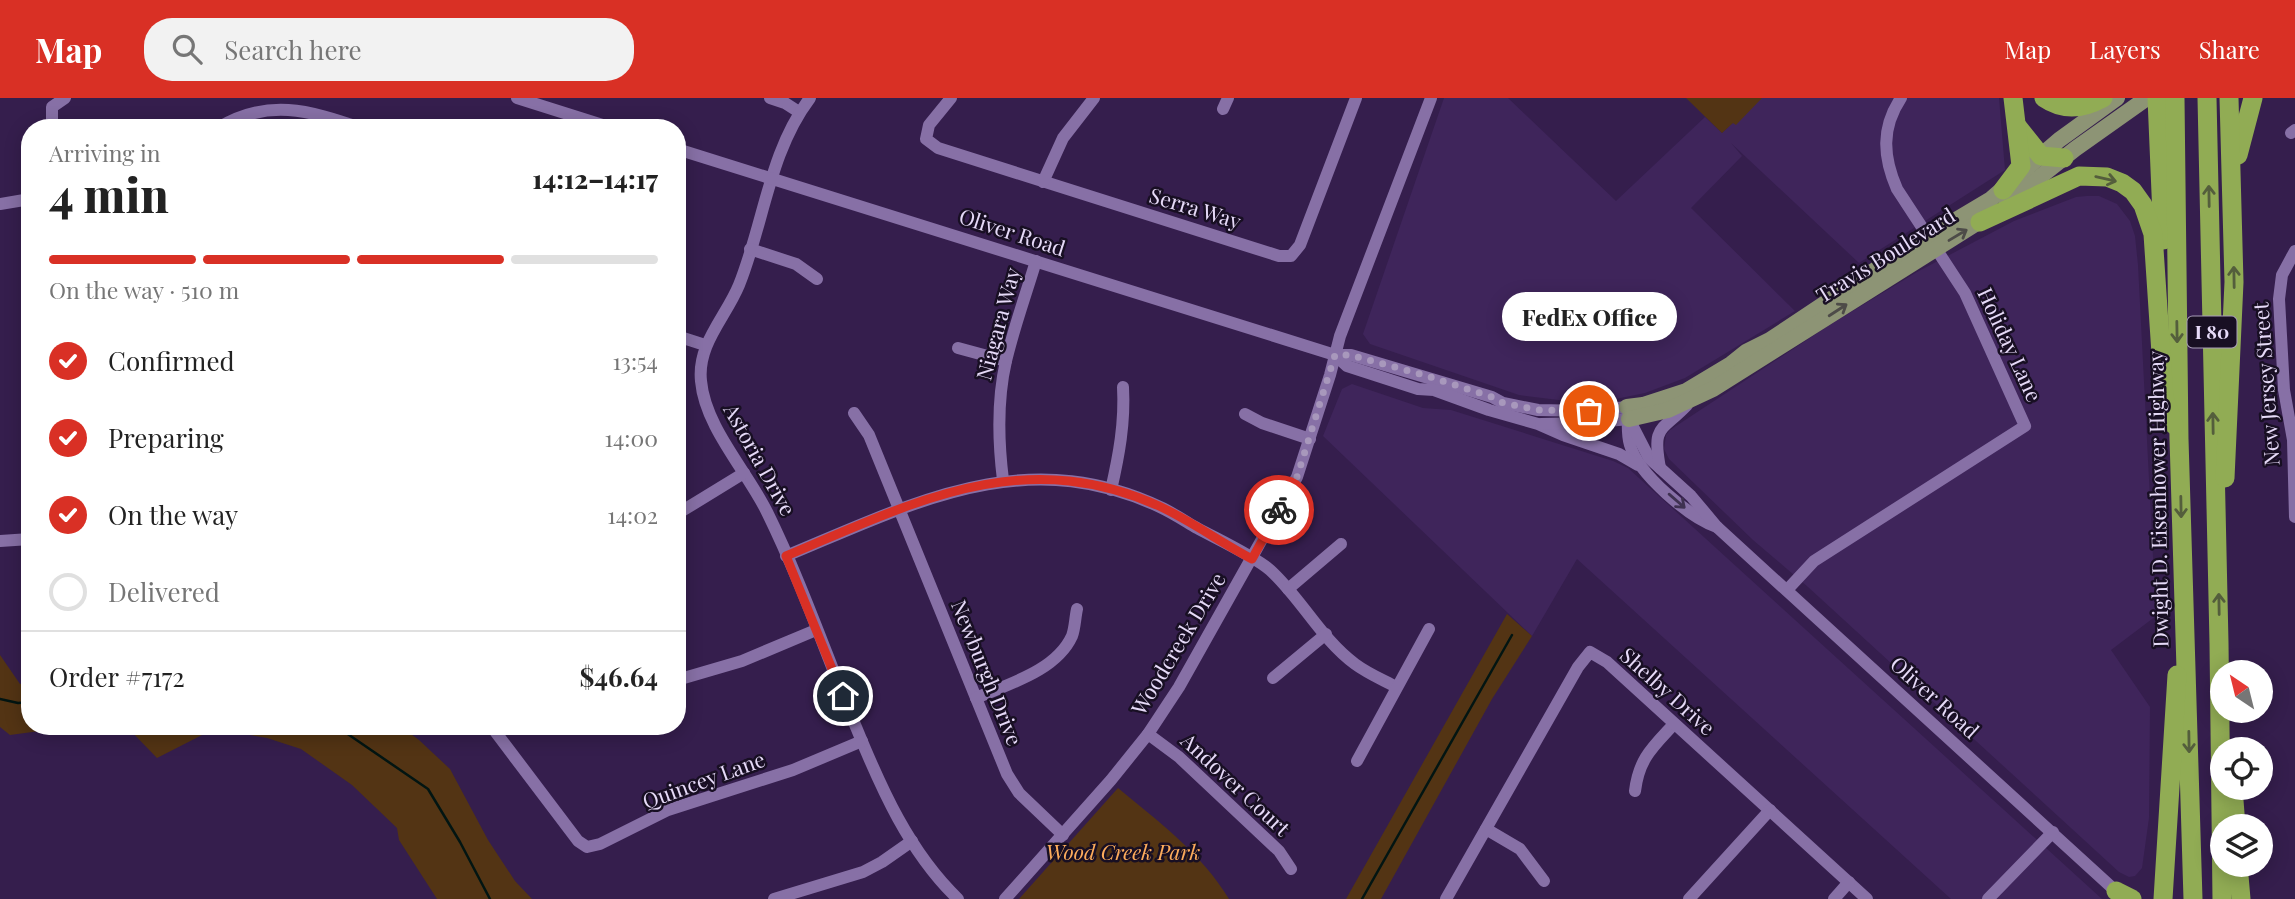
<!DOCTYPE html>
<meta charset="utf-8">
<style>
:root{--surface:#fff;--page:#f2f2f2;--text:#222;--muted:#767676;--line:#e0e0e0;--accent:#d93025}
body{margin:0;font-family:"Playfair Display",serif;background:var(--page);color:var(--text);height:100vh;display:flex;flex-direction:column;font-size:26px;white-space:nowrap}
*{box-sizing:border-box;margin:0}
p{font-size:23px;color:var(--muted)}
.icon{flex:none;width:38px;height:38px;fill:none;stroke:currentColor;stroke-width:2;stroke-linecap:round;stroke-linejoin:round}
.map{position:relative;flex:1;overflow:hidden}
.drawer{position:absolute;left:21px;top:21px;width:665px;height:616px;display:flex;flex-direction:column;background:var(--surface);border-radius:28px;box-shadow:0 4px 18px #0003}
.drawer>*{flex:none}
.needle{width:46px;rotate:325deg}
.fabs{position:absolute;left:2210px;top:562px;display:grid;gap:14px}
.fabs a{display:grid;place-items:center;width:63px;height:63px;border-radius:50%;background:var(--surface);box-shadow:0 4px 18px #0003;font-size:35px}
.pin{position:absolute;display:grid;place-items:center;width:60px;height:60px;color:#fff;margin:-30px;border:4px solid #fff;border-radius:50%;box-shadow:0 2px 7px #0007}
.courier{position:absolute;display:grid;place-items:center;width:70px;height:70px;margin:-35px;border:5px solid #d93025;border-radius:50%;background:#fff;color:#222;box-shadow:0 2px 9px #0007}
.bubble{position:absolute;height:49px;border-radius:24px;background:var(--surface);box-shadow:0 4px 18px #0003;font-size:23px;font-weight:800;line-height:49px;text-align:center}
.headline em{font-style:normal;font-weight:800}
.headline div{display:flex;flex-direction:column-reverse}
.headline{display:flex;align-items:center;justify-content:space-between;height:119px;padding:0 28px}
h1{font-size:46px;font-weight:800;line-height:52px}
.bar{display:grid;grid-template-columns:repeat(4,1fr);gap:10px 7px;align-content:center;height:84px;padding:0 28px}
.bar i{height:9px;border-radius:5px;background:var(--line)}
.bar .on{background:var(--accent)}
.bar p{grid-column:span 4}
.line{display:flex;align-items:center;gap:18px;padding:0 28px;border-top:2px solid var(--line)}
.line div{flex:1}
ol{padding:0 28px;list-style:none}
li{display:flex;align-items:center;gap:21px;height:77px}
li p{margin-inline-start:auto}
li .icon{padding:7px;border-radius:50%;background:var(--accent);color:#fff;stroke-width:4}
li:last-child{color:var(--muted)}
li i{width:38px;height:38px;border:4px solid var(--line);border-radius:50%}
header{display:flex;align-items:center;gap:42px;box-sizing:border-box;height:98px;padding:0 35px;background:var(--accent);color:#fff}
header strong{font-size:33px}
nav{display:flex;gap:38px;margin-inline-start:auto;font-size:24px}
.search{width:490px;height:63px;background:var(--page);display:flex;align-items:center;gap:18px;box-sizing:border-box;padding:0 24px;border-radius:28px;color:var(--muted);font-size:26px}
.map>svg:first-child{display:block}
</style>
<header>
<strong>Map</strong>
<div class="search"><svg class="icon" aria-label="search" viewBox="0 0 24 24"><circle cx="10" cy="10" r="6"/><path d="M15 15l6 6"/></svg>Search here</div>
<nav><a>Map</a><a>Layers</a><a>Share</a></nav>
</header>
<div class="map">
<svg width="2295" height="801" viewBox="0 0 2295 801">
<rect width="100%" height="100%" fill="#351e4d"/>
<g fill="#3f255b">
<path d="M1444 0H1508L1616 103 1705 19 1722 35 1758 0H1999L2005 72 1859 165 1731 45 1742 58 1691 110 1795 213 1685 280 1645 295 1591 306 1519 297 1370 246 1363 236Z"/>
<path d="M2087 98H2099L2117 106 2130 123 2135 138 2138 167 2156 518 2111 552 2150 609 2149 720 2142 770 2135 778 2129 779 2119 774 1808 489 1753 442 1669 361 1664 351 1666 337 1670 332 1828 228 1917 174 2014 123 2076 99Z"/>
<path d="M1352 286 1423 310 1451 312 1613 363 1628 370 2102 801H1951L1577 461 1532 538 1323 338 1342 291Z"/>
</g>
<g fill="#533414">
<path d="M1686 0H1762L1736 27 1733 25 1722 35Z"/>
<path d="M1507 516 1532 538 1492 601 1381 801H1346Z"/>
<path d="M0 557 20 586 30 583V628H77L10 637 0 629Z"/>
<path d="M126 628H400L419 642 450 671 488 742 515 783 532 801H437L399 742 397 730 352 687 301 651 267 640 232 634H208L157 660Z"/>
<path d="M1118 690C1158 723 1202 756 1229 801H1019Z"/>
</g>
<g fill="none" stroke-linecap="round" stroke-linejoin="round">
<g stroke="#021512" stroke-width="2.5">
<path d="M0 601 18 605 30 604"/>
<path d="M336 628 428 691 460 744 490 801"/>
<path d="M1362 801 1512 537"/>
</g>
<g stroke="#8770a6" stroke-width="12">
<path d="M517 0 612 30"/>
<path d="M770 0 785 5 799 14"/>
<path d="M810 0C769 54 764 125 739 187 726 219 697 246 701 283 705 329 747 373 767 414 801 483 827 559 856 629 881 690 909 754 958 801"/>
<path d="M951 0 929 27 926 41 938 50 1279 158H1291L1300 147 1356 0"/>
<path d="M1223 11 1228 0"/>
<path d="M52 30V9L65 0"/>
<path d="M218 30C268 0 308 12 361 30"/>
<path d="M2291 35 2295 32"/>
<path d="M677 51 1335 257H1351L1492 299 1503 305 1538 312 1589 313 1627 309C1629 322 1626 334 1630 347 1638 376 1690 420 1717 429"/>
<path d="M1043 84 1063 40 1094 0"/>
<path d="M0 106 30 101"/>
<path d="M750 151 796 166 817 181"/>
<path d="M2295 153 2282 177 2279 201 2284 292 2293 342 2295 419"/>
<path d="M677 238 705 247"/>
<path d="M958 250 1006 263"/>
<path d="M1335 257 1347 268 1418 291 1434 292 1489 312 1538 326 1563 337 1619 356 1638 367"/>
<path d="M854 315 869 337 1007 676 1019 695 1063 737"/>
<path d="M1245 316 1262 325 1310 341"/>
<path d="M1629 321 1649 360 1691 398 1717 429 2119 796"/>
<path d="M1541 326 1586 325 1629 321"/>
<path d="M1660 370C1652 327 1661 334 1687 307"/>
<path d="M1003 382C998 342 997 302 1006 263 1014 229 1026 196 1036 163"/>
<path d="M1111 392C1119 357 1125 325 1123 289"/>
<path d="M677 416 744 375"/>
<path d="M0 443 30 441"/>
<path d="M786 458C912 406 1024 345 1160 409 1173 415 1185 423 1197 430 1217 441 1254 458 1270 472 1301 500 1321 541 1355 566 1367 575 1383 582 1396 589"/>
<path d="M1288 491 1341 446"/>
<path d="M1787 492 1814 463 2025 328 1965 195 1897 91C1883 59 1881 30 1901 0"/>
<path d="M1273 580 1326 536"/>
<path d="M677 582 742 563 816 532"/>
<path d="M976 600C1008 586 1056 573 1072 538 1075 530 1075 520 1077 511"/>
<path d="M491 628 578 743 587 749 600 746 668 712 793 672 862 643"/>
<path d="M1148 636 1179 659 1279 753 1291 771"/>
<path d="M1357 663 1429 531"/>
<path d="M1635 693C1639 660 1653 649 1674 626"/>
<path d="M1486 731 1520 751 1544 783"/>
<path d="M774 801 863 774 882 764 912 743"/>
<path d="M1005 801 1111 682 1148 636 1179 589 1297 379 1330 277 1340 238 1431 0"/>
<path d="M1446 801 1578 569 1590 554 1607 564 1867 801"/>
<path d="M1689 801 1770 712"/>
<path d="M1834 801 1849 784"/>
<path d="M1988 801 2053 734"/>
</g>
<g stroke="#8d9475" stroke-width="16">
<path d="M2007 105 2075 51 2147 0"/>
<path d="M1627 309 1643 307 1686 293 1731 266 1746 254 1770 242 1902 154 1991 101 2059 42 2117 0"/>
<path d="M1629 321 1668 312 1713 291 1988 118"/>
</g>
<g stroke="#91ac54" stroke-width="19">
<path d="M2044 0C2063 13 2083 11 2103 0"/>
<path d="M2157 0 2163 142"/>
<path d="M2175 0 2179 341 2193 801"/>
<path d="M2207 0 2219 545 2222 801"/>
<path d="M2017 28 2041 58 2064 60"/>
<path d="M2238 57 2253 0"/>
<path d="M2003 92 2021 68 2013 0"/>
<path d="M1980 124 2079 78 2107 79 2122 85 2133 93 2143 107 2153 136 2164 300 2174 327"/>
<path d="M2225 380 2234 184 2229 0"/>
<path d="M2233 690 2236 728"/>
<path d="M2238 766 2241 801"/>
<path d="M2116 793 2132 801"/>
<path d="M2163 801 2177 577"/>
</g>
</g>
<defs><path id="oneway-shaft" d="M-6 0H5M1.5-3L5.5 0L1.5 3" fill="none" stroke-width="1.6" stroke-linecap="round" stroke-linejoin="round" transform="scale(1.75)"/></defs>
<g stroke="#545e3c">
<use href="#oneway-shaft" transform="translate(2106 81) rotate(13)"/>
<use href="#oneway-shaft" transform="translate(2209 98) rotate(-91)"/>
<use href="#oneway-shaft" transform="translate(2234 179) rotate(-91)"/>
<use href="#oneway-shaft" transform="translate(2177 234) rotate(89)"/>
<use href="#oneway-shaft" transform="translate(2213 325) rotate(-91)"/>
<use href="#oneway-shaft" transform="translate(2181 409) rotate(89)"/>
<use href="#oneway-shaft" transform="translate(2219 506) rotate(-91)"/>
<use href="#oneway-shaft" transform="translate(2189 644) rotate(89)"/>
</g>
<g stroke="#4d4b48">
<use href="#oneway-shaft" transform="translate(1958 137) rotate(-31)"/>
<use href="#oneway-shaft" transform="translate(1838 212) rotate(-33)"/>
</g>
<use stroke="#3f3151" href="#oneway-shaft" transform="translate(1677 403) rotate(41)"/>
<g fill="none" stroke-linecap="round" stroke-linejoin="round">
<path stroke="#a898bc" stroke-width="7" stroke-dasharray="0 12.6" d="M1279 412 1297 379 1335 257H1350L1424 277 1492 299 1503 305 1538 312 1589 313"/>
<path stroke="#d93025" stroke-width="9" d="M843 598 786 458C912 405 1022 346 1159 408 1191 423 1220 444 1252 461L1279 412"/>
</g>
<g text-anchor="middle" stroke-width="5" stroke-linejoin="round" paint-order="stroke">
<rect fill="#180f23" stroke="#a89db8" stroke-width="2" x="2187.5" y="218.5" width="49" height="31" rx="5"/>
<g font-size="19" font-weight="bold" fill="#e6daf8">
<text x="2212" y="241">I 80</text>
</g>
<g font-size="21" fill="#e6daf8" stroke="#180f23">
<text transform="translate(1195 111) rotate(17)" y="7">Serra Way</text>
<text transform="translate(1012 135) rotate(18)" y="7">Oliver Road</text>
<text transform="translate(1886 158) rotate(-32)" y="7">Travis Boulevard</text>
<text transform="translate(999 226) rotate(-75)" y="7">Niagara Way</text>
<text transform="translate(2009 247) rotate(65)" y="7">Holiday Lane</text>
<text transform="translate(2267 286) rotate(-94)" y="7">New Jersey Street</text>
<text transform="translate(759 362) rotate(61)" y="7">Astoria Drive</text>
<text transform="translate(2159 401) rotate(-91)" y="7">Dwight D. Eisenhower Highway</text>
<text transform="translate(1179 546) rotate(-59)" y="7">Woodcreek Drive</text>
<text transform="translate(986 575) rotate(68)" y="7">Newburgh Drive</text>
<text transform="translate(1667 594) rotate(42)" y="7">Shelby Drive</text>
<text transform="translate(1934 600) rotate(42)" y="7">Oliver Road</text>
<text transform="translate(704 683) rotate(-20)" y="7">Quincey Lane</text>
<text transform="translate(1235 687) rotate(43)" y="7">Andover Court</text>
</g>
<g font-size="21" font-style="italic" fill="#fdac5c" stroke="#180f23">
<text x="1123" y="762">Wood Creek Park</text>
</g>
</g>
</svg>
<div class="fabs">
<a><svg class="needle" viewBox="-14 -14 28 28"><path d="M0-13l5 13h-10z" fill="#e53935"/><path d="M0 13l5-13h-10z" fill="#767676"/></svg></a>
<a><svg class="icon" aria-label="locate" viewBox="0 0 24 24"><circle cx="12" cy="12" r="6"/><path d="M12 2v4M12 18v4M2 12h4M18 12h4"/></svg></a>
<a><svg class="icon" aria-label="layers" viewBox="0 0 24 24"><path d="M12 4l9 5-9 5-9-5zM3 14l9 5 9-5"/></svg></a>
</div>
<div class="pin" style="left:1589px;top:313px;background:#ea580c"><svg class="icon" aria-label="bag" viewBox="0 0 24 24"><path d="M5 8h14l-1 12H6zM9 8a3 3 0 0 1 6 0"/></svg></div>
<div class="pin" style="left:843px;top:598px;background:#1f2937"><svg class="icon" aria-label="home" viewBox="0 0 24 24"><path d="M3 11l9-7 9 7M6 9v11h12V9"/></svg></div>
<div class="courier" style="left:1279px;top:412px"><svg class="icon" aria-label="bike" viewBox="0 0 24 24"><circle cx="6" cy="16" r="4"/><circle cx="18" cy="16" r="4"/><path d="M6 16l4-8h5l3 8M10 8l3 8H6M13 5h3"/></svg></div>
<div class="bubble" style="left:1502px;top:194px;width:175px">FedEx Office</div>
<section class="drawer">
<div class="headline"><div><h1>4 min</h1><p>Arriving in</p></div><em>14:12–14:17</em></div>
<div class="bar"><i class="on"></i><i class="on"></i><i class="on"></i><i></i><p>On the way · 510 m</p></div>
<ol>
<li><svg class="icon" aria-label="check" viewBox="0 0 24 24"><path d="M5 12l5 5 9-10"/></svg>Confirmed<p>13:54</p></li>
<li><svg class="icon" aria-label="check" viewBox="0 0 24 24"><path d="M5 12l5 5 9-10"/></svg>Preparing<p>14:00</p></li>
<li><svg class="icon" aria-label="check" viewBox="0 0 24 24"><path d="M5 12l5 5 9-10"/></svg>On the way<p>14:02</p></li>
<li><i></i>Delivered</li>
</ol>
<div class="line" style="height:91px"><div>Order #7172</div><b>$46.64</b></div>
</section>
</div>
